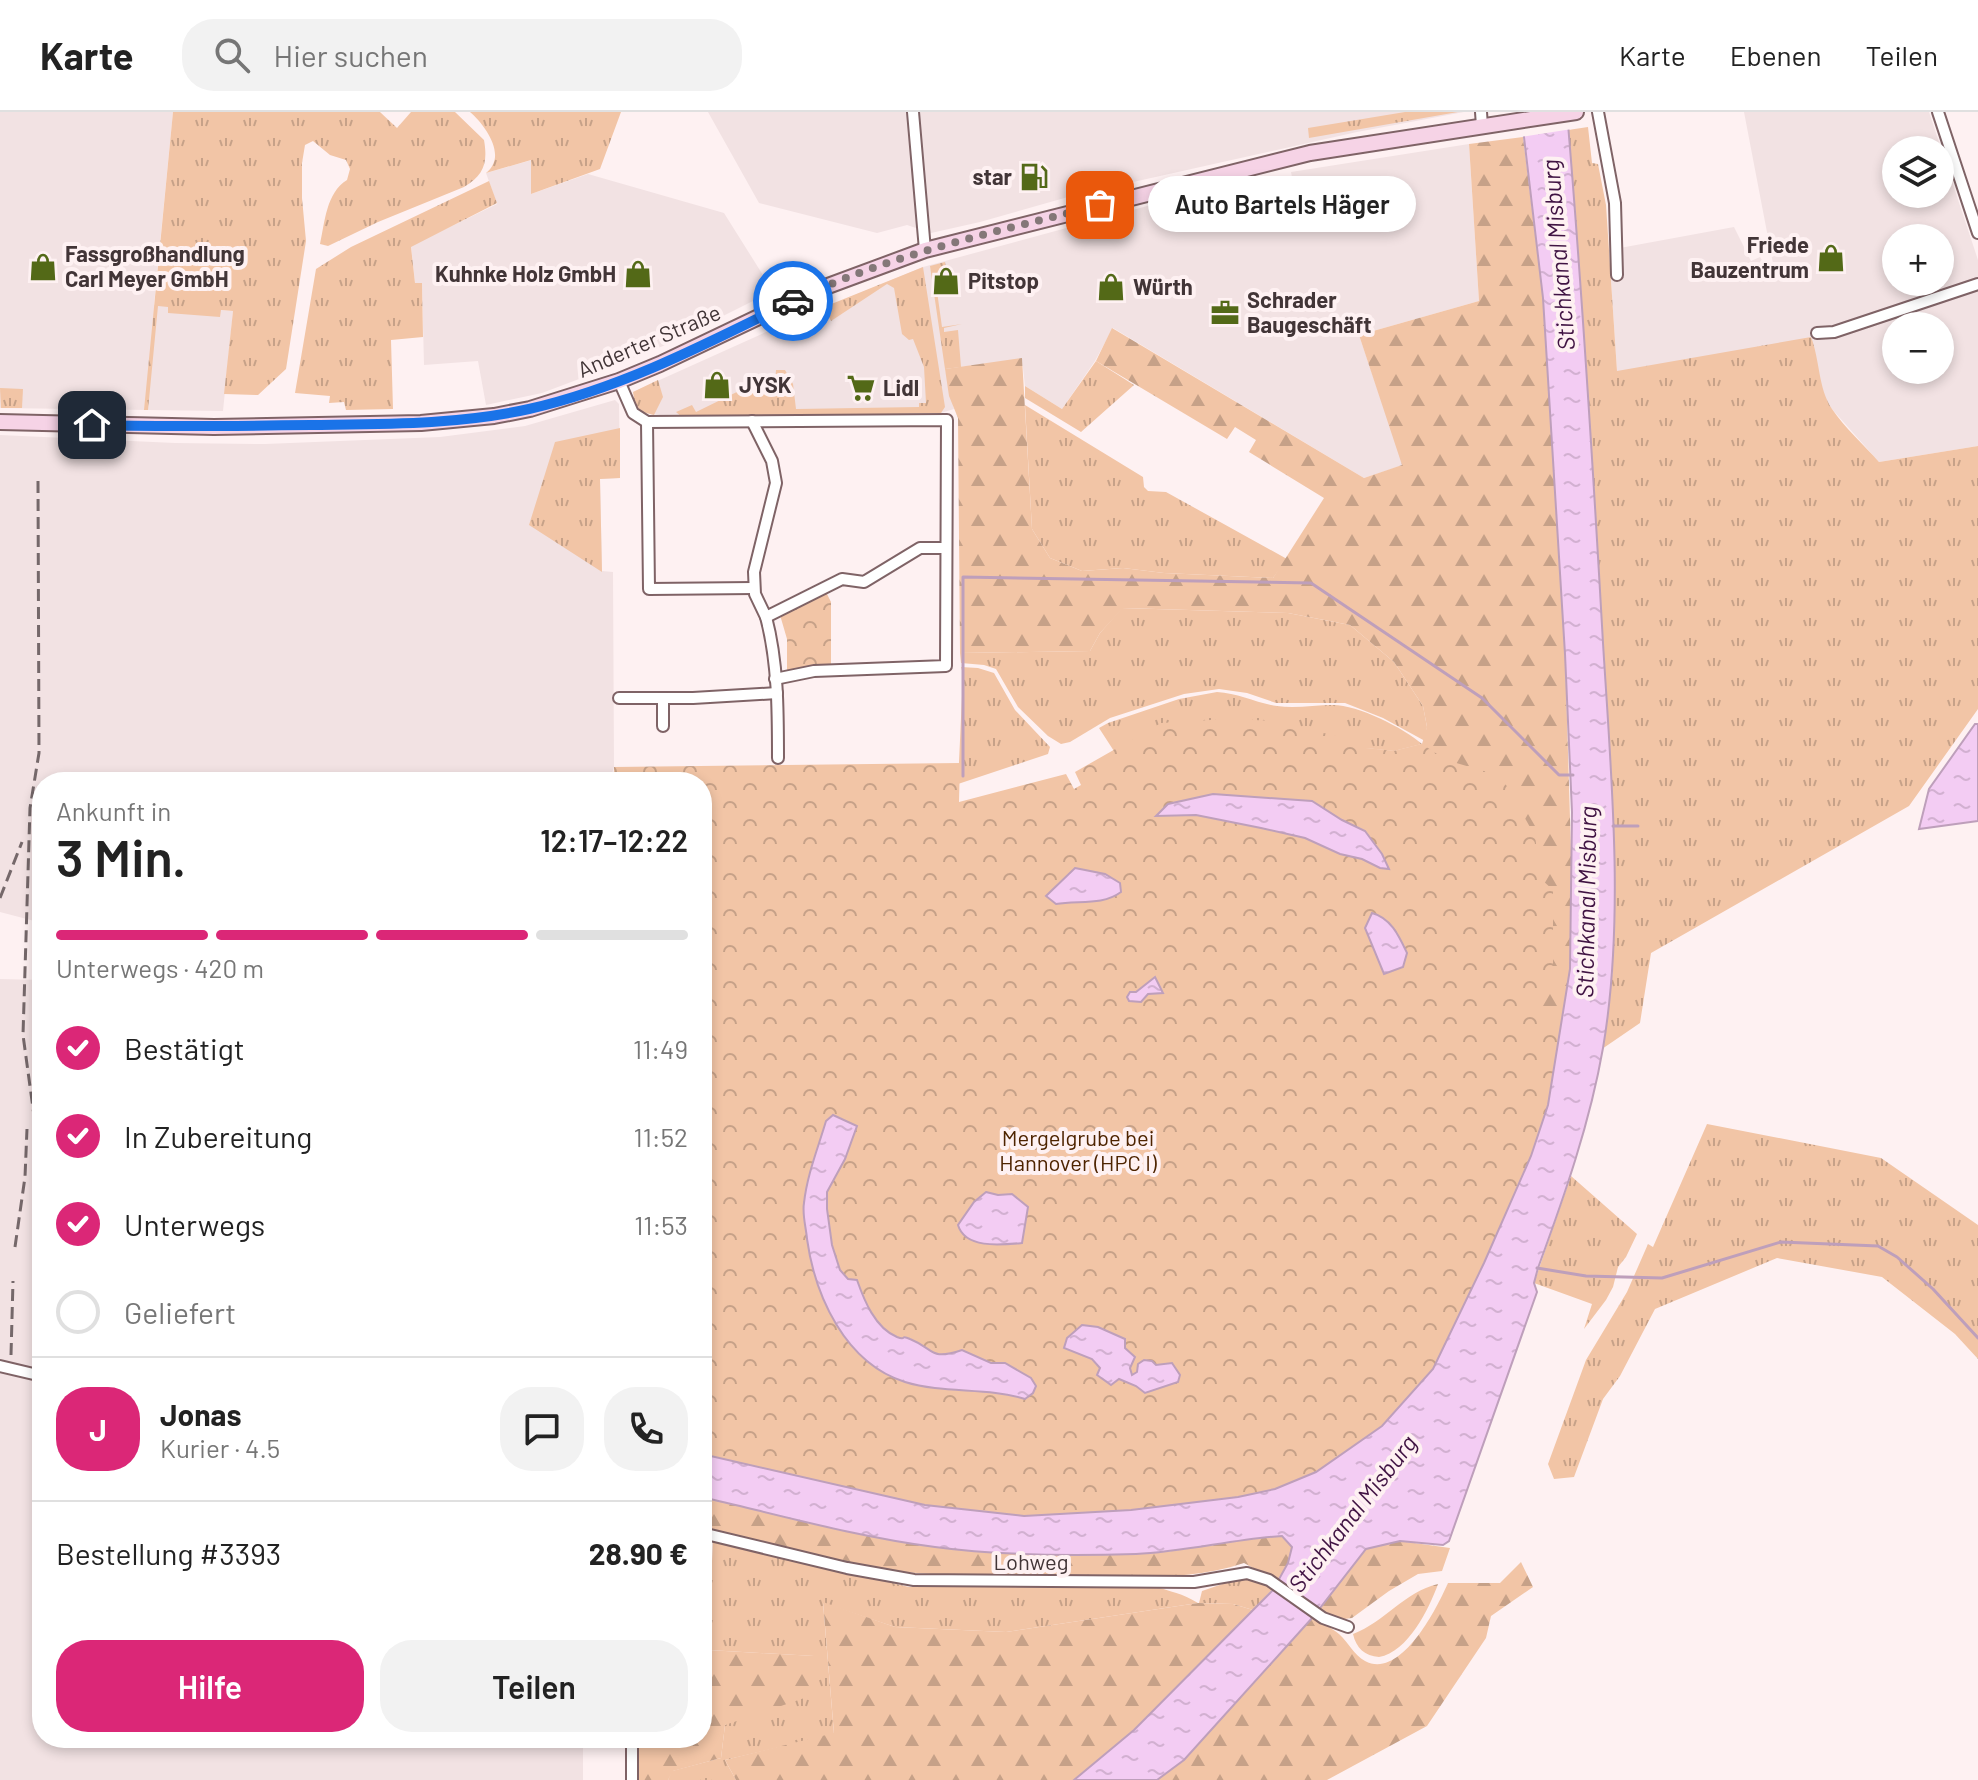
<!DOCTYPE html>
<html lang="de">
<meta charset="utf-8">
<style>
:root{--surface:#fff;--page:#f2f2f2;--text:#222;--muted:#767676;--line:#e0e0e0;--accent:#db2777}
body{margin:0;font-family:Barlow,sans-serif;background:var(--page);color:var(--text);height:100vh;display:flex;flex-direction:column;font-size:30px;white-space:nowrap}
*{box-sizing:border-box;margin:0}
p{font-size:26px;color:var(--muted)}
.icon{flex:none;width:44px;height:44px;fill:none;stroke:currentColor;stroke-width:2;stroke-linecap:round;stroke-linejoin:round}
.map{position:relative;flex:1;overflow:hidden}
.sheet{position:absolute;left:32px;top:660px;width:680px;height:976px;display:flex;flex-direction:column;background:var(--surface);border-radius:32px;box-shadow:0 4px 12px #0003}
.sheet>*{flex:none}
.controls{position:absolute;left:1882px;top:24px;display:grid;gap:16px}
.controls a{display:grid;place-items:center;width:72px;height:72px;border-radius:50%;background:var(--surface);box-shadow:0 4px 12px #0003;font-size:40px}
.pin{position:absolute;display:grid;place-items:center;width:68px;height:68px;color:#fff;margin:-34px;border-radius:16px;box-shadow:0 4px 12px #0006}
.courier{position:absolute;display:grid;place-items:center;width:80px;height:80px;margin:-40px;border:6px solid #1a73e8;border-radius:50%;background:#fff;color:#222;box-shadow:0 2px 10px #0007}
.bubble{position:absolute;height:56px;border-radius:28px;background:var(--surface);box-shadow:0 4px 12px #0003;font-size:26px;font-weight:600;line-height:56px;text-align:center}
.headline em{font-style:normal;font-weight:600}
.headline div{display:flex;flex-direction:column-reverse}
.headline{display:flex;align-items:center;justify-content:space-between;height:136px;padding:0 24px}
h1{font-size:52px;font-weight:600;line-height:60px}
.bar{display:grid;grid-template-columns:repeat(4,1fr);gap:12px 8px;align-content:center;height:96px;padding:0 24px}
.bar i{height:10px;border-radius:6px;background:var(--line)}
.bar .current{background:var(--accent)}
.bar p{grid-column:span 4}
.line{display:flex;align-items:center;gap:20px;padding:0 24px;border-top:2px solid var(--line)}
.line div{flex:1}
.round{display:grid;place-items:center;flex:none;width:84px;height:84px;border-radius:32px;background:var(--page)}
ol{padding:0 24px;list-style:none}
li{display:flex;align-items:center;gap:24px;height:88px}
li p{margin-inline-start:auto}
li .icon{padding:8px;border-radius:50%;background:var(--accent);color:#fff;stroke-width:4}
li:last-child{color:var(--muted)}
li i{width:44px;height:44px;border:4px solid var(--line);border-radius:50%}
.cta{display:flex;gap:16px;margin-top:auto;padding:16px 24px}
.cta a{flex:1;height:92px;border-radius:32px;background:var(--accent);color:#fff;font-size:32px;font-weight:600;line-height:92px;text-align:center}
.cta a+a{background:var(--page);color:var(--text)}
header{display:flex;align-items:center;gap:48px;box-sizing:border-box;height:112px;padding:0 40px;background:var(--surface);border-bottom:2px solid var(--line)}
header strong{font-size:38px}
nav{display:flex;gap:44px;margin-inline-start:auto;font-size:28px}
.search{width:560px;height:72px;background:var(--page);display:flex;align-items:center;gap:20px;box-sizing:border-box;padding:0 28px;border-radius:32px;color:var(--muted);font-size:30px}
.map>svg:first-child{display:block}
</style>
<header>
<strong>Karte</strong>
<div class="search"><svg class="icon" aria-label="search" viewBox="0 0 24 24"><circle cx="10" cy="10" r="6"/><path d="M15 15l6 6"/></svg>Hier suchen</div>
<nav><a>Karte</a><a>Ebenen</a><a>Teilen</a></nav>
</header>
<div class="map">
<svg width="1978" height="1668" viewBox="0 0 1978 1668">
<defs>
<pattern id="grass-tufts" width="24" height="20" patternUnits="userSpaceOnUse" patternTransform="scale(2)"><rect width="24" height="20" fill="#f2c5a6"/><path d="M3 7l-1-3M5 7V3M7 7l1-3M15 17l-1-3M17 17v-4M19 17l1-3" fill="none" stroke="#c6a188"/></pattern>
<pattern id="forest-firs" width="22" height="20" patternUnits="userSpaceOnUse" patternTransform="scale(2)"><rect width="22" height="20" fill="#f2c5a6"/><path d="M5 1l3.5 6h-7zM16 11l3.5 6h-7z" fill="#c6a188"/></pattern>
<pattern id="park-crowns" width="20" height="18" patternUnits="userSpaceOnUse" patternTransform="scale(2)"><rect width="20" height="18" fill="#f2c5a6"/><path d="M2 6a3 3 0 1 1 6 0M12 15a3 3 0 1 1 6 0" fill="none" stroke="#c6a188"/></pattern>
<pattern id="water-ripples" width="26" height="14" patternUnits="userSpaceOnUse" patternTransform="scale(2)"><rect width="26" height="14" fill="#f3ccf3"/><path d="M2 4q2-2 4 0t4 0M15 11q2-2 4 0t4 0" fill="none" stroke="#d2b0d1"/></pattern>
</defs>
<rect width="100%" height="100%" fill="#fef1f2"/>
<g fill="#f2e2e3" fill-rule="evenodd">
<path d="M0 0H173L154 193 233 199 223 299 0 296Z"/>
<path d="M708 0H1464L1357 20 1075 83 980 110 931 121 907 113 877 121 759 91Z"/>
<path d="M1744 0H1929L1978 148V334L1879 350 1831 296 1617 259 1609 138 1734 115 1751 149 1760 145 1772 164 1775 162ZM1896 38H1940V82H1896ZM1896 126H1940V170H1896ZM1896 214H1940V258H1896Z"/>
<path d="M1469 32 1479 189 1359 223 1403 353 1364 366 1113 216 1095 249 1062 297 1025 274 1022 247 945 257 954 297 941 301 684 307 642 300 638 296 633 280 766 220 923 155 1228 72 1236 108 1298 96 1291 60Z"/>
<path d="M532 48 531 82 588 62 724 101 773 179 663 234 603 258 542 281 486 293 478 249 424 253 422 172 415 171 411 134 497 92 486 61Z"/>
<path d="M615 288 619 292 620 366 600 367 602 459 613 460 614 655 609 670H42V811L0 800V323L175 331 265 332 440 325 525 314Z"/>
<path d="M0 867 42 868V1626H583V1668H0Z"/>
</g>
<g fill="url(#grass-tufts)">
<path d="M173 0H380L397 16 411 0H455L484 28C488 51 484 63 464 75L378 110 328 134 320 132C325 110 326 81 347 68L350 57 346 48 330 43 313 29 305 33 302 51V86L306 129 286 257 258 283 224 282 233 199 221 198 220 205 168 201V195L158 194 148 298H144Z"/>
<path d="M470 0H621L600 57 531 82V48L486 61C508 44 485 13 470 0Z"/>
<path d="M1405 0H1458L1309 26 1308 16Z"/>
<path d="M1588 15 1592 51 1598 52 1606 93 1617 259 1811 225C1820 248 1818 276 1832 297 1845 316 1864 333 1879 350L1978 334V597L1909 694 1651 841 1640 911 1602 937 1613 857 1568 18Z"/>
<path d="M489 69 497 91 411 135 415 171H422L423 225 391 228 393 297 346 298 344 290 329 291 330 284 295 281 316 157 351 135Z"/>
<path d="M945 150 947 162 935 165 942 215 962 212 944 216V220L958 218 961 255 945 257 930 154Z"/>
<path d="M923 155 945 295 941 301 684 307 676 300 692 293 696 300 749 274 757 276 775 273 776 258H785L793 272 796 297 919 295V291H926L924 255 913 227 909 228 902 222 894 176 887 172 831 209 824 195Z"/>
<path d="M1096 249 1134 273 1081 320 1025 286V274L1062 297Z"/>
<path d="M658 268 663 285 654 303 642 300 635 292 633 280Z"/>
<path d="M0 276 23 277 22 296H1Z"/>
<path d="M1025 293 1143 365 1144 375 1148 379 1166 380 1287 447 1273 466 1164 461 1123 456 1082 459 1050 446 1032 417Z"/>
<path d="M620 316V366L600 367 602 460 529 413 555 330Z"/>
<path d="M1122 496 1288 501 1350 513 1394 550 1423 594 1427 615 1425 629 1383 606 1345 591H1276L1247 581 1219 577 1184 582 1110 606 1070 630 1061 632 1048 624 1018 595 996 557 984 553 961 551 960 541 1090 539 1100 521Z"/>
<path d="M961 555 978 556 994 561 1015 598 1050 635 1048 642 958 672 963 562Z"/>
<path d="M1217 580C1238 581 1256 591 1277 594 1295 597 1314 593 1333 593 1358 593 1404 616 1422 632L1394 639 1365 636 1123 653 1099 616 1108 611 1179 587Z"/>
<path d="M1707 1012 1881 1046 1978 1113V1247L1955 1222 1882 1165 1777 1146 1655 1197 1620 1264 1603 1287 1574 1365 1554 1367 1548 1352 1586 1248 1627 1180 1648 1132 1653 1135Z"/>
<path d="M1571 1064 1637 1122 1626 1145 1618 1155 1613 1175 1606 1188 1584 1217 1592 1192 1534 1171Z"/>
<path d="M713 1427 909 1475 1154 1474C1171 1480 1182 1481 1198 1491L1006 1520 895 1515 823 1491 834 1622 725 1648 736 1668H668L672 1659 721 1646 725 1613 814 1544 708 1538Z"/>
<path d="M1243 1465H1249L1266 1473 1272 1465 1279 1470 1253 1498 1233 1492 1199 1491 1202 1479Z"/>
</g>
<g fill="url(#forest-firs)">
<path d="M1523 25 1543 186 1565 542 1572 772 1570 857 1564 897 702 1342V783L1365 636 1394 639 1422 632 1427 615 1423 594 1394 550 1350 513 1288 501 1123 496 1100 521 1090 539 960 541 958 306 949 284 945 257 1022 246 1032 417 1050 446 1082 459 1123 456 1164 461 1273 466 1324 386 1249 340 1256 328 1235 315 1227 327 1096 249 1112 216 1364 366 1402 353 1359 223 1479 189 1469 32Z"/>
<path d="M702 1385C779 1403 857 1425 935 1435 1001 1444 1069 1444 1136 1442 1185 1440 1233 1427 1281 1424L1292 1435 1288 1451 1279 1470 1244 1451C1194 1468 1139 1465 1087 1465 1017 1465 948 1466 879 1457 824 1450 771 1433 717 1421L702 1415Z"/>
<path d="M1400 1429 1450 1436 1442 1459 1418 1462 1389 1479 1352 1506 1336 1508 1319 1497 1366 1437Z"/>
<path d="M1521 1450 1533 1475 1491 1504 1486 1526 1427 1614 1327 1668H1157L1184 1648 1313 1505C1321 1511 1332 1516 1339 1522 1349 1531 1354 1543 1365 1549 1401 1568 1437 1496 1448 1471H1500Z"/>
<path d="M1438 1472C1429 1497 1408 1540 1379 1545 1365 1544 1356 1536 1353 1522 1385 1510 1404 1480 1438 1472Z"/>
<path d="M823 1490 895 1515 1006 1520 1198 1491 1233 1492 1253 1498 1134 1618 1074 1668H736L725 1648 834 1621Z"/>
<path d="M708 1538 815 1544 816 1582 725 1613 721 1646 673 1659 668 1668H638L637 1626H702V1566L708 1565Z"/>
</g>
<g fill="url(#park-crowns)">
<path d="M826 480 831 490V552L787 559V527L780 503Z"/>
<path d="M1227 607 1277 609 1351 628 1365 636 1394 639 1422 632 1446 648 1501 664 1535 724 1541 767 1553 778V878L1530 879V896L1564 897 1548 993 1531 1044 1484 1151 1433 1257 1382 1314 1316 1360 1275 1377 1238 1385 1131 1398 1024 1404 925 1393 702 1342V670H614V655L960 651 959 690 1066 662 1074 677 1081 673 1075 660 1161 611Z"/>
</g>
<g fill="url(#water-ripples)" stroke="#be9fbb" stroke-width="2">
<path d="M1521 0H1567C1582 177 1593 354 1603 531 1611 662 1625 807 1603 936 1590 1011 1564 1085 1538 1156L1534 1171 1537 1180 1449 1429 1443 1433 1400 1429 1366 1437 1313 1505 1184 1648 1157 1668H1074L1134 1618 1273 1478 1288 1451 1292 1435 1282 1424C1233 1427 1185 1440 1136 1442 1070 1444 1001 1444 935 1435 857 1425 779 1403 702 1385V1342L925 1393 1024 1404 1131 1398 1238 1385 1275 1377 1316 1360 1382 1314 1433 1257 1484 1151 1531 1044 1548 993 1570 857 1572 700 1565 542 1543 186Z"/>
<path d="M1975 612H1978V709L1919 717 1929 677Z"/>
<path d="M1213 682 1312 689 1342 708 1365 719 1382 742 1389 757 1380 756 1362 747 1340 742 1305 726 1261 716 1196 703 1156 704 1168 692Z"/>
<path d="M1075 756 1105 762 1120 771 1121 780C1102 794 1078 788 1056 792L1046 784Z"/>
<path d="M1372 801C1391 806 1399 824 1407 841L1403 855 1384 862 1365 816Z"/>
<path d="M1155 865 1163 881 1148 882 1141 890 1129 889 1127 885 1130 880H1136Z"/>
<path d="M833 1003 857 1014 845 1047 827 1080V1097L832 1133 840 1158 848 1167 857 1168C864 1188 875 1216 897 1225 908 1229 899 1222 910 1227 935 1237 929 1249 962 1238L991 1251H1005L1031 1266 1036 1274 1033 1281 1025 1287C987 1275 944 1282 905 1270 845 1251 815 1184 807 1127 806 1115 802 1102 804 1091 807 1063 818 1036 826 1009Z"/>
<path d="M986 1080 998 1083 1012 1082 1028 1095 1022 1131C1001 1133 965 1137 958 1113L974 1090Z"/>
<path d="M1082 1213 1098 1215 1125 1227V1236L1135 1245 1130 1256 1132 1263 1137 1260 1138 1252 1144 1248 1152 1249 1156 1253 1172 1251 1180 1263 1178 1270 1145 1281 1136 1274 1119 1267 1111 1273 1097 1263 1100 1256 1092 1247 1064 1236 1067 1226Z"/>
</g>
<path fill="#fef1f2" d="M1517 0H1571L1572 17 1520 25Z"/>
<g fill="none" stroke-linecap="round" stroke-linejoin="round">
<g stroke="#be9fbb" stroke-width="3">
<path d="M963 664V465L1311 471 1482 586 1559 663H1573"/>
<path d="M1613 714H1638"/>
<path d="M1537 1156 1586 1164 1662 1166 1781 1130 1878 1134 1897 1145 1933 1177 1978 1226"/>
</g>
<defs>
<g id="street">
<path d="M913 0 925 138"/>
<path d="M1481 0 1482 14"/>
<path d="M1598 0 1615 91 1617 163"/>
<path d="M1938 0 1978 121"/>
<path d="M1817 221 1834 220 1978 172"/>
<path d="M619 269 633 301 647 310 947 308 946 554 814 559 775 567"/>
<path d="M752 309 772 349 776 371 754 460 755 482 766 505 842 467 864 470 920 436H946"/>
<path d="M647 310 649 477 754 476"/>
<path d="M766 505C778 550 778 599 778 646"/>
<path d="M619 586H693L777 581"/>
<path d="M663 614V586"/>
<path d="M0 1254 42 1264"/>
<path d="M702 1421 847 1456 914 1468 1194 1470 1247 1461 1269 1468 1323 1506 1348 1515"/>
<path d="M632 1626V1668"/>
</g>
<path id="secondary" d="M0 310 214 315 421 311 494 304 530 297 619 269 660 252 809 181 925 138 1310 41 1576 0"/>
</defs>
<use href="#street" stroke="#7f6366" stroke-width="14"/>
<use href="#secondary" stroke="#7f6366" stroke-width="18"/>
<use href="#street" stroke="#fff" stroke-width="10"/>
<use href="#secondary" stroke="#f6d3e6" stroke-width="14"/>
<g stroke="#75686a" stroke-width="3" stroke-dasharray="12 6" stroke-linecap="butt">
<path d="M38 369 39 641 30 696 23 923 42 1062"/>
<path d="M39 719 42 783"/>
<path d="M0 786 22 730"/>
<path d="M15 1135 25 1065 27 1017"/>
<path d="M11 1243 13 1169"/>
<path d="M40 1250 42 1206"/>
</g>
</g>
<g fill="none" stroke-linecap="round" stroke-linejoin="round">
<path stroke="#847778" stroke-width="8" stroke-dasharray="0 14.4" d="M793 189C890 142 996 120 1100 93"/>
<path stroke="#1a73e8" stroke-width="10" d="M92 313C165 315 238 314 311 313 383 312 457 313 529 297 622 276 708 231 793 189"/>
</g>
<defs>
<symbol id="fuel-bare" viewBox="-9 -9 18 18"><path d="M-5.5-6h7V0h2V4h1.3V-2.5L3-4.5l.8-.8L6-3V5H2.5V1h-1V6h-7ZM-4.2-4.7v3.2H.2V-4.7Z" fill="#536917" stroke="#fef1f2" stroke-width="2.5" paint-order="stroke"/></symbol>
<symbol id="shop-bare" viewBox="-9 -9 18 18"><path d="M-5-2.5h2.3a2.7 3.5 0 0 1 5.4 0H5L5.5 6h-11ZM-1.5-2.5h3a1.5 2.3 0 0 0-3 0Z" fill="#536917" stroke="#fef1f2" stroke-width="2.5" paint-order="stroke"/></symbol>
<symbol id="office-bare" viewBox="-9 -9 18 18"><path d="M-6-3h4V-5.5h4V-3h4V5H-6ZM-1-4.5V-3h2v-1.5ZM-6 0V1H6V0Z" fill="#536917" stroke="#fef1f2" stroke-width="2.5" paint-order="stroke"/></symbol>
<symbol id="supermarket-bare" viewBox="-9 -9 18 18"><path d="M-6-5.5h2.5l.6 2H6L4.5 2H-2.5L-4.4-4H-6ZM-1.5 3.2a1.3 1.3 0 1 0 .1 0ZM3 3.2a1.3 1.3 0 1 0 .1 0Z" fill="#536917" stroke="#fef1f2" stroke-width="2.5" paint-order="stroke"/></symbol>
</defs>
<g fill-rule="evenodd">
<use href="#fuel-bare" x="1014" y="45" width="40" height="40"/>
<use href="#shop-bare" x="1811" y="126" width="40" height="40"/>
<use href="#shop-bare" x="23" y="135" width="40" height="40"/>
<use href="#shop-bare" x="618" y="142" width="40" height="40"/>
<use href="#shop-bare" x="926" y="149" width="40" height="40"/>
<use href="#shop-bare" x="1091" y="155" width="40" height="40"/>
<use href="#office-bare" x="1205" y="181" width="40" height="40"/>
<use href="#shop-bare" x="697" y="253" width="40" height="40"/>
<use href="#supermarket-bare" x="841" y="256" width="40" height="40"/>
</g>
<g text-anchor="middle" stroke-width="8" stroke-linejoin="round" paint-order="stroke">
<g font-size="22" font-weight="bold" fill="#423537" stroke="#fef1f2" text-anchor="start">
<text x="1012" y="73" text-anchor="end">star</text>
<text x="1809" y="141" text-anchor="end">Friede<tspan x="1809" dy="25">Bauzentrum</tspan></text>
<text x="65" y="150">Fassgroßhandlung<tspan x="65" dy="25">Carl Meyer GmbH</tspan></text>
<text x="616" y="170" text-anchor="end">Kuhnke Holz GmbH</text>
<text x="968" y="177">Pitstop</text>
<text x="1133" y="183">Würth</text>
<text x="1247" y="196">Schrader<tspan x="1247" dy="25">Baugeschäft</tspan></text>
<text x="739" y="281">JYSK</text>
<text x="883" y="284">Lidl</text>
</g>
<g font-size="22" fill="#423537" stroke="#fef1f2">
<text transform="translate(649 229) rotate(-23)" y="8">Anderter Straße</text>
<text x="1031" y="1458">Lohweg</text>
</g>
<g font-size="22" fill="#4e2400" stroke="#fef1f2">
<text x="1078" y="1034">Mergelgrube bei<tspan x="1078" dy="25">Hannover (HPC I)</tspan></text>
</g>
<g font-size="24" font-style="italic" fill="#401343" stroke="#fef1f2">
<text transform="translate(1559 143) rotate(-95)" y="8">Stichkanal Misburg</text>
<text transform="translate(1587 790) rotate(-89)" y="8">Stichkanal Misburg</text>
<text transform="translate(1353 1402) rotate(-52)" y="8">Stichkanal Misburg</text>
</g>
</g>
</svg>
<div class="controls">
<a><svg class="icon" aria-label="layers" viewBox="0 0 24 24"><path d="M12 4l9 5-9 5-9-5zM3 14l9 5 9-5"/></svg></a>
<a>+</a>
<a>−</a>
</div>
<div class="pin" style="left:1100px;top:93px;background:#ea580c"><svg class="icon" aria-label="bag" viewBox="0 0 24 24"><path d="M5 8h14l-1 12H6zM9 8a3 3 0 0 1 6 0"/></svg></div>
<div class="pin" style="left:92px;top:313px;background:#1f2937"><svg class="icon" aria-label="home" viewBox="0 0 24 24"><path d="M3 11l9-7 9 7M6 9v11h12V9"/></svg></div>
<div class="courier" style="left:793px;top:189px"><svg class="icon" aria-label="car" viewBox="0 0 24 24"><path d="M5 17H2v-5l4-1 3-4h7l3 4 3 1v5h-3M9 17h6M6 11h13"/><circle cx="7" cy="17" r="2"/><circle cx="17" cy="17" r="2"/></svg></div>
<div class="bubble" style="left:1148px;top:64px;width:268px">Auto Bartels Häger</div>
<section class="sheet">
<div class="headline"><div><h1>3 Min.</h1><p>Ankunft in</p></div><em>12:17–12:22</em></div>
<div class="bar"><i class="current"></i><i class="current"></i><i class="current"></i><i></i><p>Unterwegs · 420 m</p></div>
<ol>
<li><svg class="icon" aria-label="check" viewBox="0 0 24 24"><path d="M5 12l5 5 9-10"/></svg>Bestätigt<p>11:49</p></li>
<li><svg class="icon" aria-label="check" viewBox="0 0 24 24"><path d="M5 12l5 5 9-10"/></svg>In Zubereitung<p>11:52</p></li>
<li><svg class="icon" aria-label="check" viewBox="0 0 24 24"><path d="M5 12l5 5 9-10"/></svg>Unterwegs<p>11:53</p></li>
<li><i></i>Geliefert</li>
</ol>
<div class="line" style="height:144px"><b class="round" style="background:var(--accent);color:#fff">J</b><div><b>Jonas</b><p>Kurier · 4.5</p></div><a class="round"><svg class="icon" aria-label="chat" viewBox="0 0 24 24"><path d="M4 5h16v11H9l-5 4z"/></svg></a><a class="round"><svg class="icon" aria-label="phone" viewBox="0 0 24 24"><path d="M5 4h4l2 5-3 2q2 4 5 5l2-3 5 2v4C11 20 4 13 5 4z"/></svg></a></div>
<div class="line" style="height:104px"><div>Bestellung #3393</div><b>28.90 €</b></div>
<div class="cta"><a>Hilfe</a><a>Teilen</a></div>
</section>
</div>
